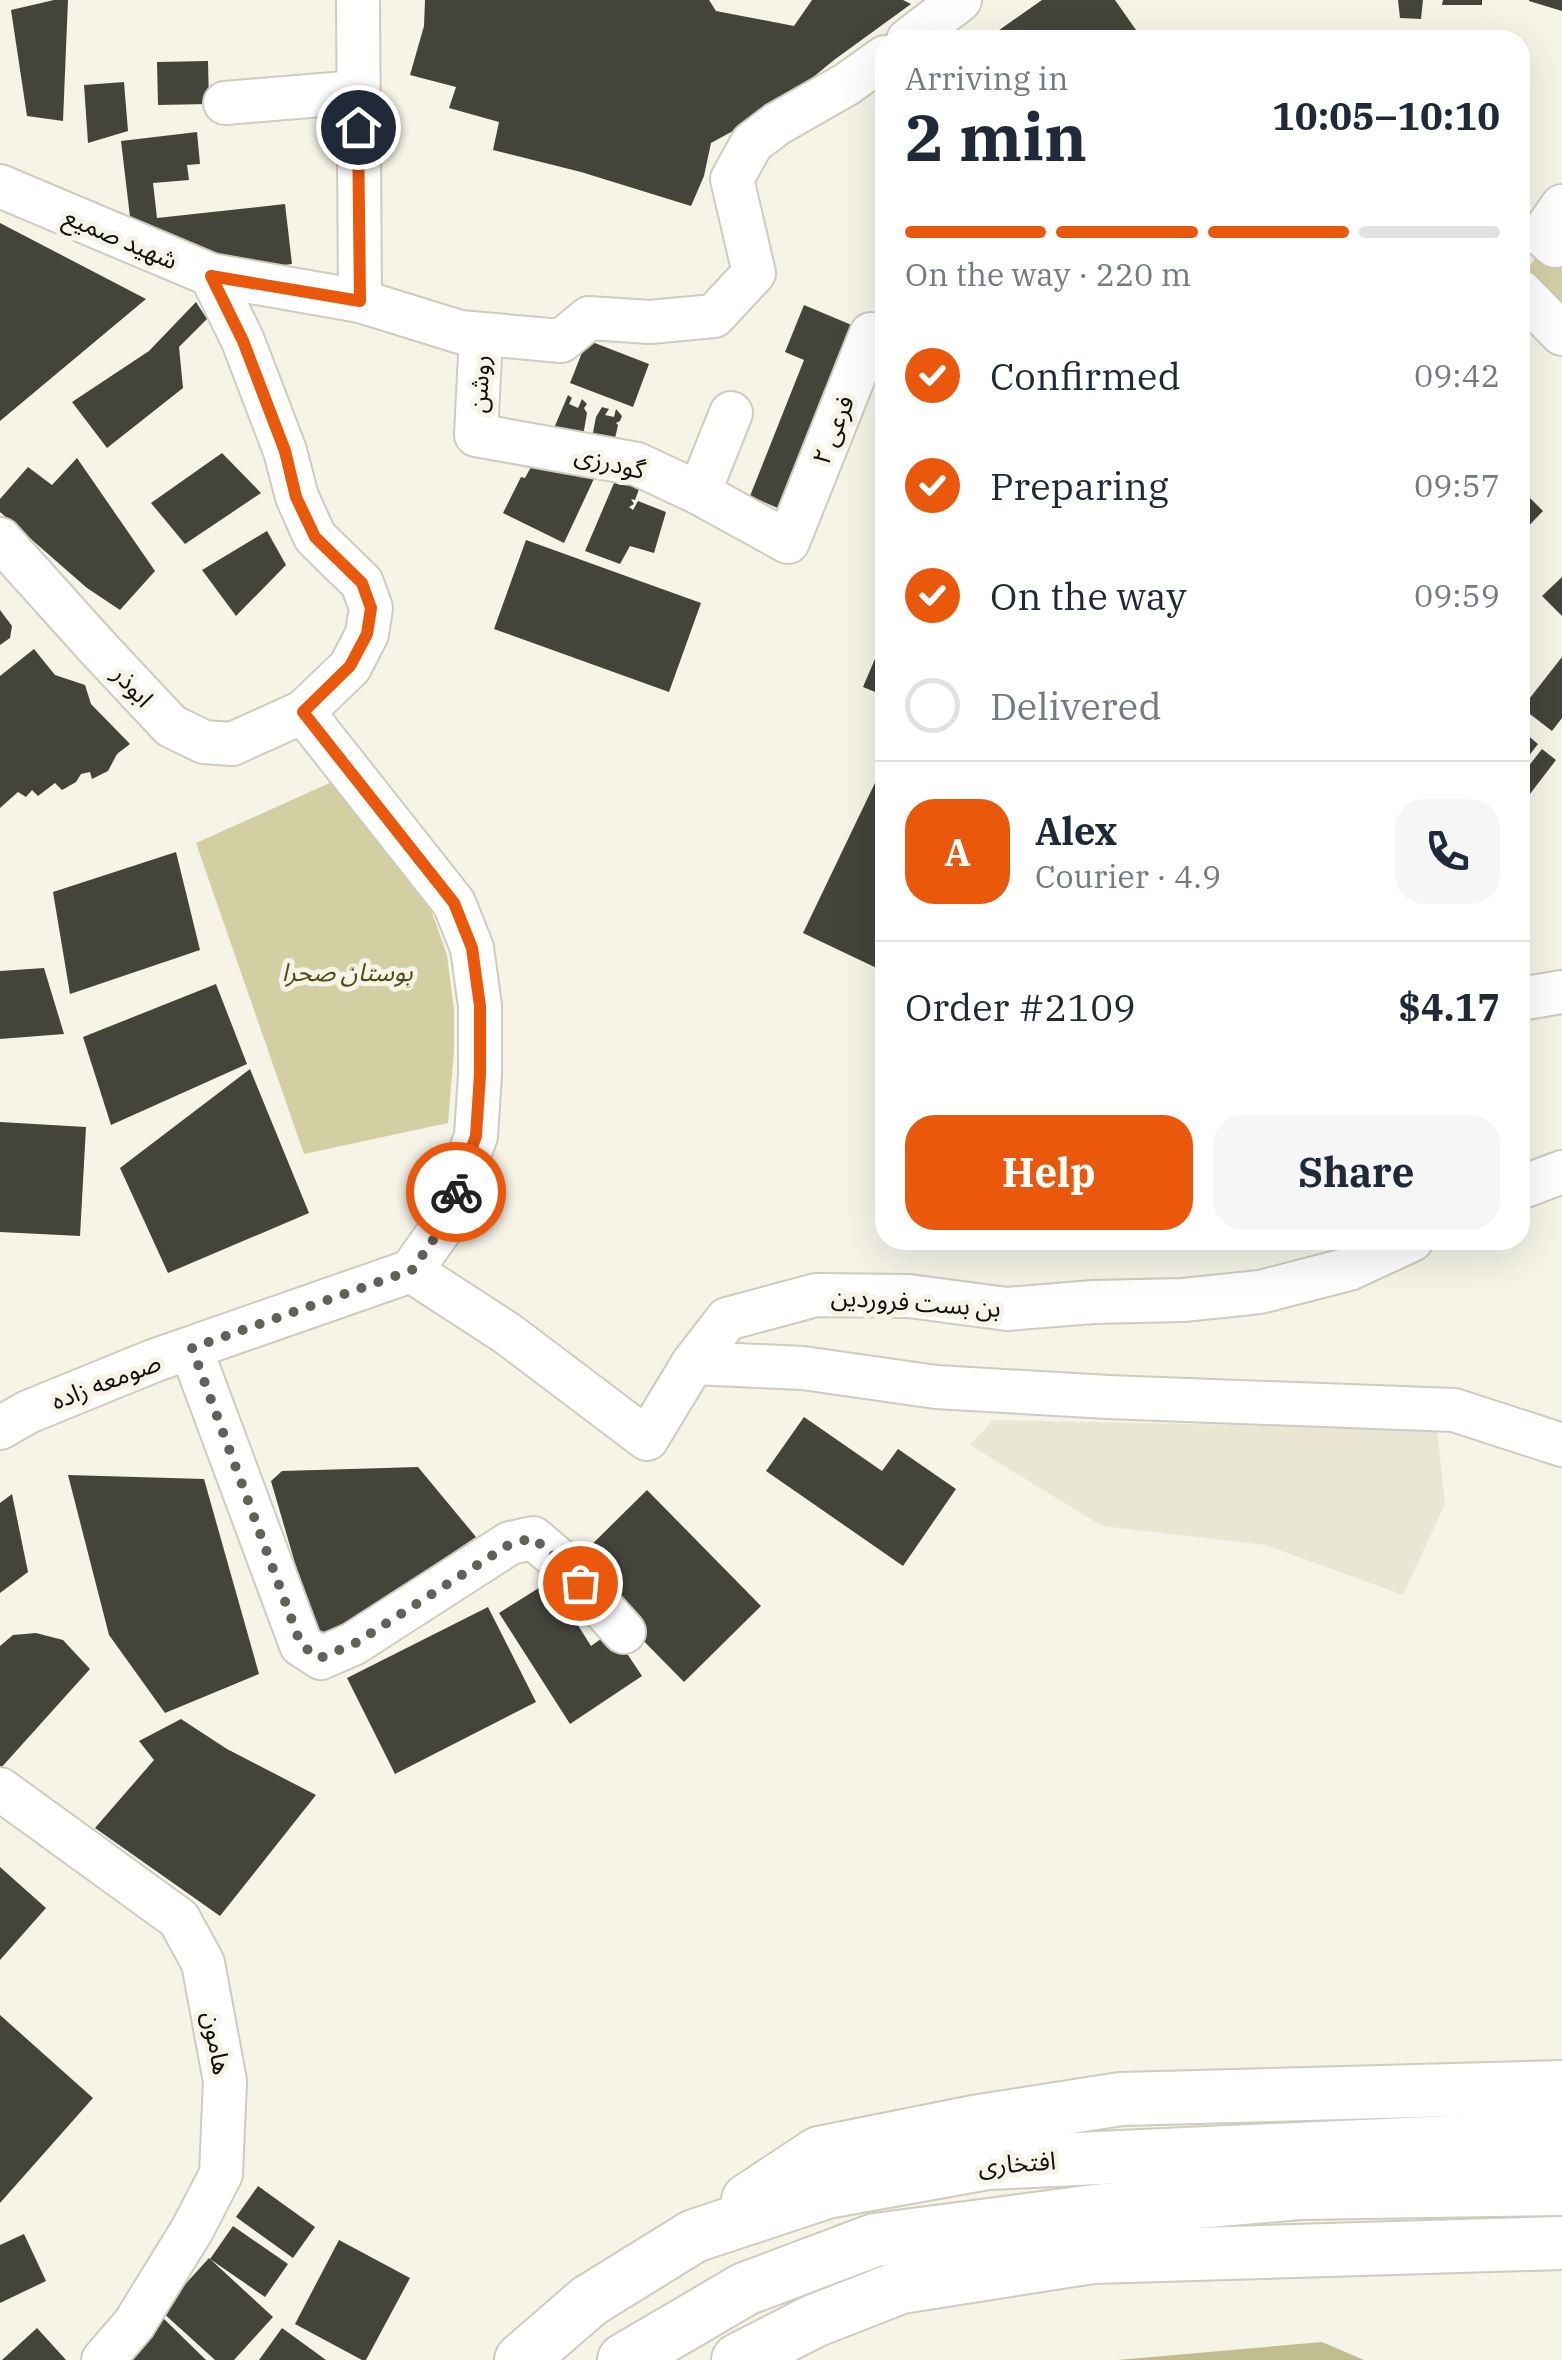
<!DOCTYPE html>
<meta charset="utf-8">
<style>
:root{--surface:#fff;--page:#f6f6f7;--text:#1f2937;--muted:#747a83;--line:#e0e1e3;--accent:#ea580c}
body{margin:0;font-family:"IBM Plex Serif","Noto Sans Arabic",serif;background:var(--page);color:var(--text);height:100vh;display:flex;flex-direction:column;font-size:38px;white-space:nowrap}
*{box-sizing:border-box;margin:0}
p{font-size:32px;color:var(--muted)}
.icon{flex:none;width:55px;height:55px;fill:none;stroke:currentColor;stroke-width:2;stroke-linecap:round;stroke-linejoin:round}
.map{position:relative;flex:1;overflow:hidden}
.sheet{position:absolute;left:875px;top:30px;width:655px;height:1220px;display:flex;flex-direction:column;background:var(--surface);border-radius:30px;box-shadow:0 10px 40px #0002}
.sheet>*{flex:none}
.pin{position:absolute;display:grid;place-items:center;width:85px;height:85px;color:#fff;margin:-42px;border:5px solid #fff;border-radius:50%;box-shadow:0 2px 10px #0007}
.courier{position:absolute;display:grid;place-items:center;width:100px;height:100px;margin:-50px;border:8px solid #ea580c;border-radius:50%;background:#fff;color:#222;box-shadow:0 2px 12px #0007}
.overview em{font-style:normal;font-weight:800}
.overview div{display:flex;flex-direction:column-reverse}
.overview{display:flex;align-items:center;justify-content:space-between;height:170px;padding:0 30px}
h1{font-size:65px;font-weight:800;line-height:75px}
.bar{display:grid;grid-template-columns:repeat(4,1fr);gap:15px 10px;align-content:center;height:120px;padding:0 30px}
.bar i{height:12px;border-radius:8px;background:var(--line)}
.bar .current{background:var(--accent)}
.bar p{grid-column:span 4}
.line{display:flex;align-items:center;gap:25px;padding:0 30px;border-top:2px solid var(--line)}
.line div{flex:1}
.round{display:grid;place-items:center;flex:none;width:105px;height:105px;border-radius:30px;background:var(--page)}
ol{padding:0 30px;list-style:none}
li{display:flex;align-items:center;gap:30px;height:110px}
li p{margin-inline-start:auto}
li .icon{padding:10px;border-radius:50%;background:var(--accent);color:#fff;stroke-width:4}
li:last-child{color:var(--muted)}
li i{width:55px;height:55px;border:5px solid var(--line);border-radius:50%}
.button{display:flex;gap:20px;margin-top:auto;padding:20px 30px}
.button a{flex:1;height:115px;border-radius:30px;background:var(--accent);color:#fff;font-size:40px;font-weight:800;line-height:115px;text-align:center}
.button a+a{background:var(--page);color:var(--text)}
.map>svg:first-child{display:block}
</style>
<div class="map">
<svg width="1562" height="2360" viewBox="0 0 1562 2360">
<rect width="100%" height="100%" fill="#f5f4e7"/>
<path fill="#e9e7d3" d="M993 1420 1437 1429 1445 1504 1403 1595 1265 1545 1102 1526 970 1445Z"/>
<g fill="#d3cfa2">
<path d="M1562 220V306L1523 276Z"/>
<path d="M334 781 428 901 447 955 454 1010V1051L448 1123 304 1154 196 843Z"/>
</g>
<path fill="#c1bd8e" d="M1322 2342 1364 2360H1117Z"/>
<g fill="#45443a">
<path d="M54 0H68L63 121 27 116 11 10Z"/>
<path d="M425 0H709L716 11 794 26 812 0H903L911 4 834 60 777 107 711 143 704 176 691 206 581 172 493 150 499 122 449 108 456 87 410 75 424 26Z"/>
<path d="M1042 0H1115L1143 40H985Z"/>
<path d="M1398 0H1423L1421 19 1400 18Z"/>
<path d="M1443 0H1482V5H1442Z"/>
<path d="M1529 0H1562V11L1529 1Z"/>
<path d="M208 61 209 104 158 105 157 62Z"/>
<path d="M124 82 128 131 88 143 84 85Z"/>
<path d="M197 132 200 164 187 165 189 180 153 183 157 218 285 204 292 264 252 269 130 217 121 141Z"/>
<path d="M0 223 146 299 0 421Z"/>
<path d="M196 302 207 319 179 347 183 388 107 448 72 402 149 351Z"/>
<path d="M804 305 854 326 780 509 750 496 804 360 785 352Z"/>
<path d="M587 340 649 364 633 407 570 383Z"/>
<path d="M568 395 572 398 569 404 578 408 582 399 587 404 584 408 587 413 583 436 549 440Z"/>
<path d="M602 407 609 409 605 415 614 417 616 409 622 416 620 421 616 423 618 425 614 443 589 453 596 417Z"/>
<path d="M222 453 261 493 185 544 151 503Z"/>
<path d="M537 456 599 468 564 543 503 513 521 477 525 478Z"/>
<path d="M77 458 155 571 120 610 87 588 0 512V499L28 467 52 485Z"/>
<path d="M617 476 641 484 635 500 631 499 634 504 629 507 633 510 638 501 666 512 654 553 630 546 620 564 585 551Z"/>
<path d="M1520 488 1543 511 1520 535Z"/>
<path d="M267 531 286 565 236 616 202 570Z"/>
<path d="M526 540 701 603 669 692 494 629Z"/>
<path d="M1562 577V616L1542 596Z"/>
<path d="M0 610 12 626 10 638 0 645Z"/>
<path d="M885 635V696L863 687Z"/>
<path d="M34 649 55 675 85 685 91 704 130 744 117 754 108 771 92 779 90 772 81 774 76 782 62 790 55 783 38 796 32 790 26 797 18 792 0 808V676Z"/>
<path d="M1562 657V718L1552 731 1522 708Z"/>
<path d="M1520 729 1538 744 1520 767Z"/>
<path d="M1542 749 1556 760 1520 807V777Z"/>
<path d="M885 762V972L803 933Z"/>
<path d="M176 852 200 950 70 994 53 892Z"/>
<path d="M1520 904H1525L1528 953 1520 954Z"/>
<path d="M44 968 64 1034 0 1039V971Z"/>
<path d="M216 984 247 1064 111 1125 83 1037Z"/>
<path d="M250 1069 309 1213 168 1273 120 1168Z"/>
<path d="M0 1122 86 1127 80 1236 0 1232Z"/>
<path d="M804 1417 882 1471 898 1449 956 1489 903 1566 766 1471Z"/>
<path d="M418 1467 476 1537 333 1633 319 1631 311 1618 271 1481 282 1471Z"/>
<path d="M68 1475 204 1479 259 1674 165 1713 109 1635Z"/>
<path d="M647 1490 761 1606 684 1682 570 1566Z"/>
<path d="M12 1494 28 1572 0 1593V1503Z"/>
<path d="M550 1581 591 1646 612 1631 642 1676 570 1724 499 1613Z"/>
<path d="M488 1607 536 1702 395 1774 347 1678Z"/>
<path d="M36 1633 63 1640 90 1669 0 1769V1646L13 1635Z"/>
<path d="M181 1719 227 1749 316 1795 220 1916 95 1828 154 1760 139 1741Z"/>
<path d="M0 1867 46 1908 0 1960Z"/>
<path d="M0 2015 93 2098 0 2203Z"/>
<path d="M258 2186 315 2227 293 2258 236 2217Z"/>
<path d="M233 2226 288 2264 265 2297 210 2259Z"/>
<path d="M24 2234 46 2281 0 2303V2245Z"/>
<path d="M339 2240 410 2278 366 2360H362L295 2324Z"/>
<path d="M209 2258 273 2317 234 2360H215L161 2311Z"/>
<path d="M161 2316 206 2360H124Z"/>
<path d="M37 2328 66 2360H2Z"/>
<path d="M282 2328 326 2360H259Z"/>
</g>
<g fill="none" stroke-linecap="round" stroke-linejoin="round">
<defs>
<g id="minor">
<path d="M358 0 360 301"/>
<path d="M908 40 960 0"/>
<path d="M225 103 357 92"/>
<path d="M0 186 211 275 360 301 460 332 561 341 589 318 650 322 714 316 754 273 732 179 752 143 777 124 847 84 885 57"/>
<path d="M1562 206 1542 235 1555 246 1562 242"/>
<path d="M1520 291 1562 334"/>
<path d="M481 334 476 435 637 464 699 493 788 542 871 334 885 344"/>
<path d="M699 493 731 413"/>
<path d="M0 539 98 648 171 726 204 742 232 744 303 712 350 667 367 634 371 608 362 583 315 537 297 497 285 451 243 341 211 275"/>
<path d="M1520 999 1562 992"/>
<path d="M1520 1188 1562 1172"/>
<path d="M411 1271 508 1334 647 1439 693 1363 727 1319 816 1295 909 1296 1007 1309 1093 1302 1183 1300 1260 1292 1349 1269 1412 1240"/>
<path d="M191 1349 301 1645 321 1658 353 1644 510 1543 533 1538 558 1559 624 1632"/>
<path d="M693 1363 803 1368 936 1387 1108 1397 1454 1410 1562 1445"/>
<path d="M0 1428 28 1412 153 1361 411 1271 445 1223 476 1136 480 1074V1006L472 948 454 903 303 712"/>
<path d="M0 1789 179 1919 203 1963 225 2081 221 2174 192 2230 134 2324 103 2360"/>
</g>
<g id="major">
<path d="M748 2200 819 2153 974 2122 1121 2099 1562 2087"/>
<path d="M521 2360 589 2301 694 2236 827 2192 988 2163 1562 2137"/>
<path d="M624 2360 745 2289 875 2240 1095 2211 1300 2193 1562 2189"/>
<path d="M738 2360 814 2321 901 2287 1093 2257 1562 2243"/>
</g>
</defs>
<use href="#minor" stroke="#cdccbf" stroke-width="46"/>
<use href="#major" stroke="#cdccbf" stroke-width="56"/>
<use href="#minor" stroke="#fff" stroke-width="42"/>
<use href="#major" stroke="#fff" stroke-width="52"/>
</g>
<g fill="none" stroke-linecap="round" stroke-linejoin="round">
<path stroke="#616059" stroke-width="10" stroke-dasharray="0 18" d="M456 1192 445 1223 412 1270 192 1348 301 1645 320 1658 354 1644 510 1544 533 1538 558 1559 580 1583"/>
<path stroke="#ea580c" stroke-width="12" d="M358 127 360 301 211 276 243 341 285 451 296 497 315 537 362 583 371 608 367 634 350 666 303 712 454 903 472 948 480 1006V1074L476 1136 456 1192"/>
</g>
<g text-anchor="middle" stroke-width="10" stroke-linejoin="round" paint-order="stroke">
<g font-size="25" fill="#11100c" stroke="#f5f4e7">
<text transform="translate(121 238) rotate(23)" y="9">شهید صمیع</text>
<text transform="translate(479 384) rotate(-87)" y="9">روشن</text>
<text transform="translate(833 430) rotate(-68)" y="9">فرعی ۲</text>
<text transform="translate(610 462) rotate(14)" y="9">گودرزی</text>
<text transform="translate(133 686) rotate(47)" y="9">ابوذر</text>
<text transform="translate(916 1302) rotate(4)" y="9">بن بست فروردین</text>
<text transform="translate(106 1381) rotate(-21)" y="9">صومعه زاده</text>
<text transform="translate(217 2043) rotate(80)" y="9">هامون</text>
<text transform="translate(1017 2163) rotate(-4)" y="9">افتخاری</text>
</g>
<g font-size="25" font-style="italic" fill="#514b13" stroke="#f5f4e7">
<text x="347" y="981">بوستان صحرا</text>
</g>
</g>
</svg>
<div class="pin" style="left:580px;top:1583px;background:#ea580c"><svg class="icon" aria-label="bag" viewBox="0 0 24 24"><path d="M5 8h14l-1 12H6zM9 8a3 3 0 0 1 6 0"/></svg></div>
<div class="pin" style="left:358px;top:127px;background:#1f2937"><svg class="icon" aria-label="home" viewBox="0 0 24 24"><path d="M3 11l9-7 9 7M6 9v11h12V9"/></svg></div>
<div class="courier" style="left:456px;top:1192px"><svg class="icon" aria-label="bike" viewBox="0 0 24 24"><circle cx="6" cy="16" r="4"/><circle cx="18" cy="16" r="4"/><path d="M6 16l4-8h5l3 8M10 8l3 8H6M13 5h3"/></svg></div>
<section class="sheet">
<div class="overview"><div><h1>2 min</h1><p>Arriving in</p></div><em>10:05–10:10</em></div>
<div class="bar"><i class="current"></i><i class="current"></i><i class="current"></i><i></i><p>On the way · 220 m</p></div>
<ol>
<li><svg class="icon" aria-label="check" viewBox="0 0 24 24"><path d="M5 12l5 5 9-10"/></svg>Confirmed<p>09:42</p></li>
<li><svg class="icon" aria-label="check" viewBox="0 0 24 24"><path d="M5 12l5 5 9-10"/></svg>Preparing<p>09:57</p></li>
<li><svg class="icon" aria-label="check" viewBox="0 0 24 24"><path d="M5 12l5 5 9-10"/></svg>On the way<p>09:59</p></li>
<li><i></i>Delivered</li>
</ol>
<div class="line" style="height:180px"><b class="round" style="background:var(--accent);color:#fff">A</b><div><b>Alex</b><p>Courier · 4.9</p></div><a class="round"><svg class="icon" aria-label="phone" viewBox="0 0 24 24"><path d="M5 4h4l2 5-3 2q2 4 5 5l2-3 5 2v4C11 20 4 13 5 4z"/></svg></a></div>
<div class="line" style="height:130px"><div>Order #2109</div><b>$4.17</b></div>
<div class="button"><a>Help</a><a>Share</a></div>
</section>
</div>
